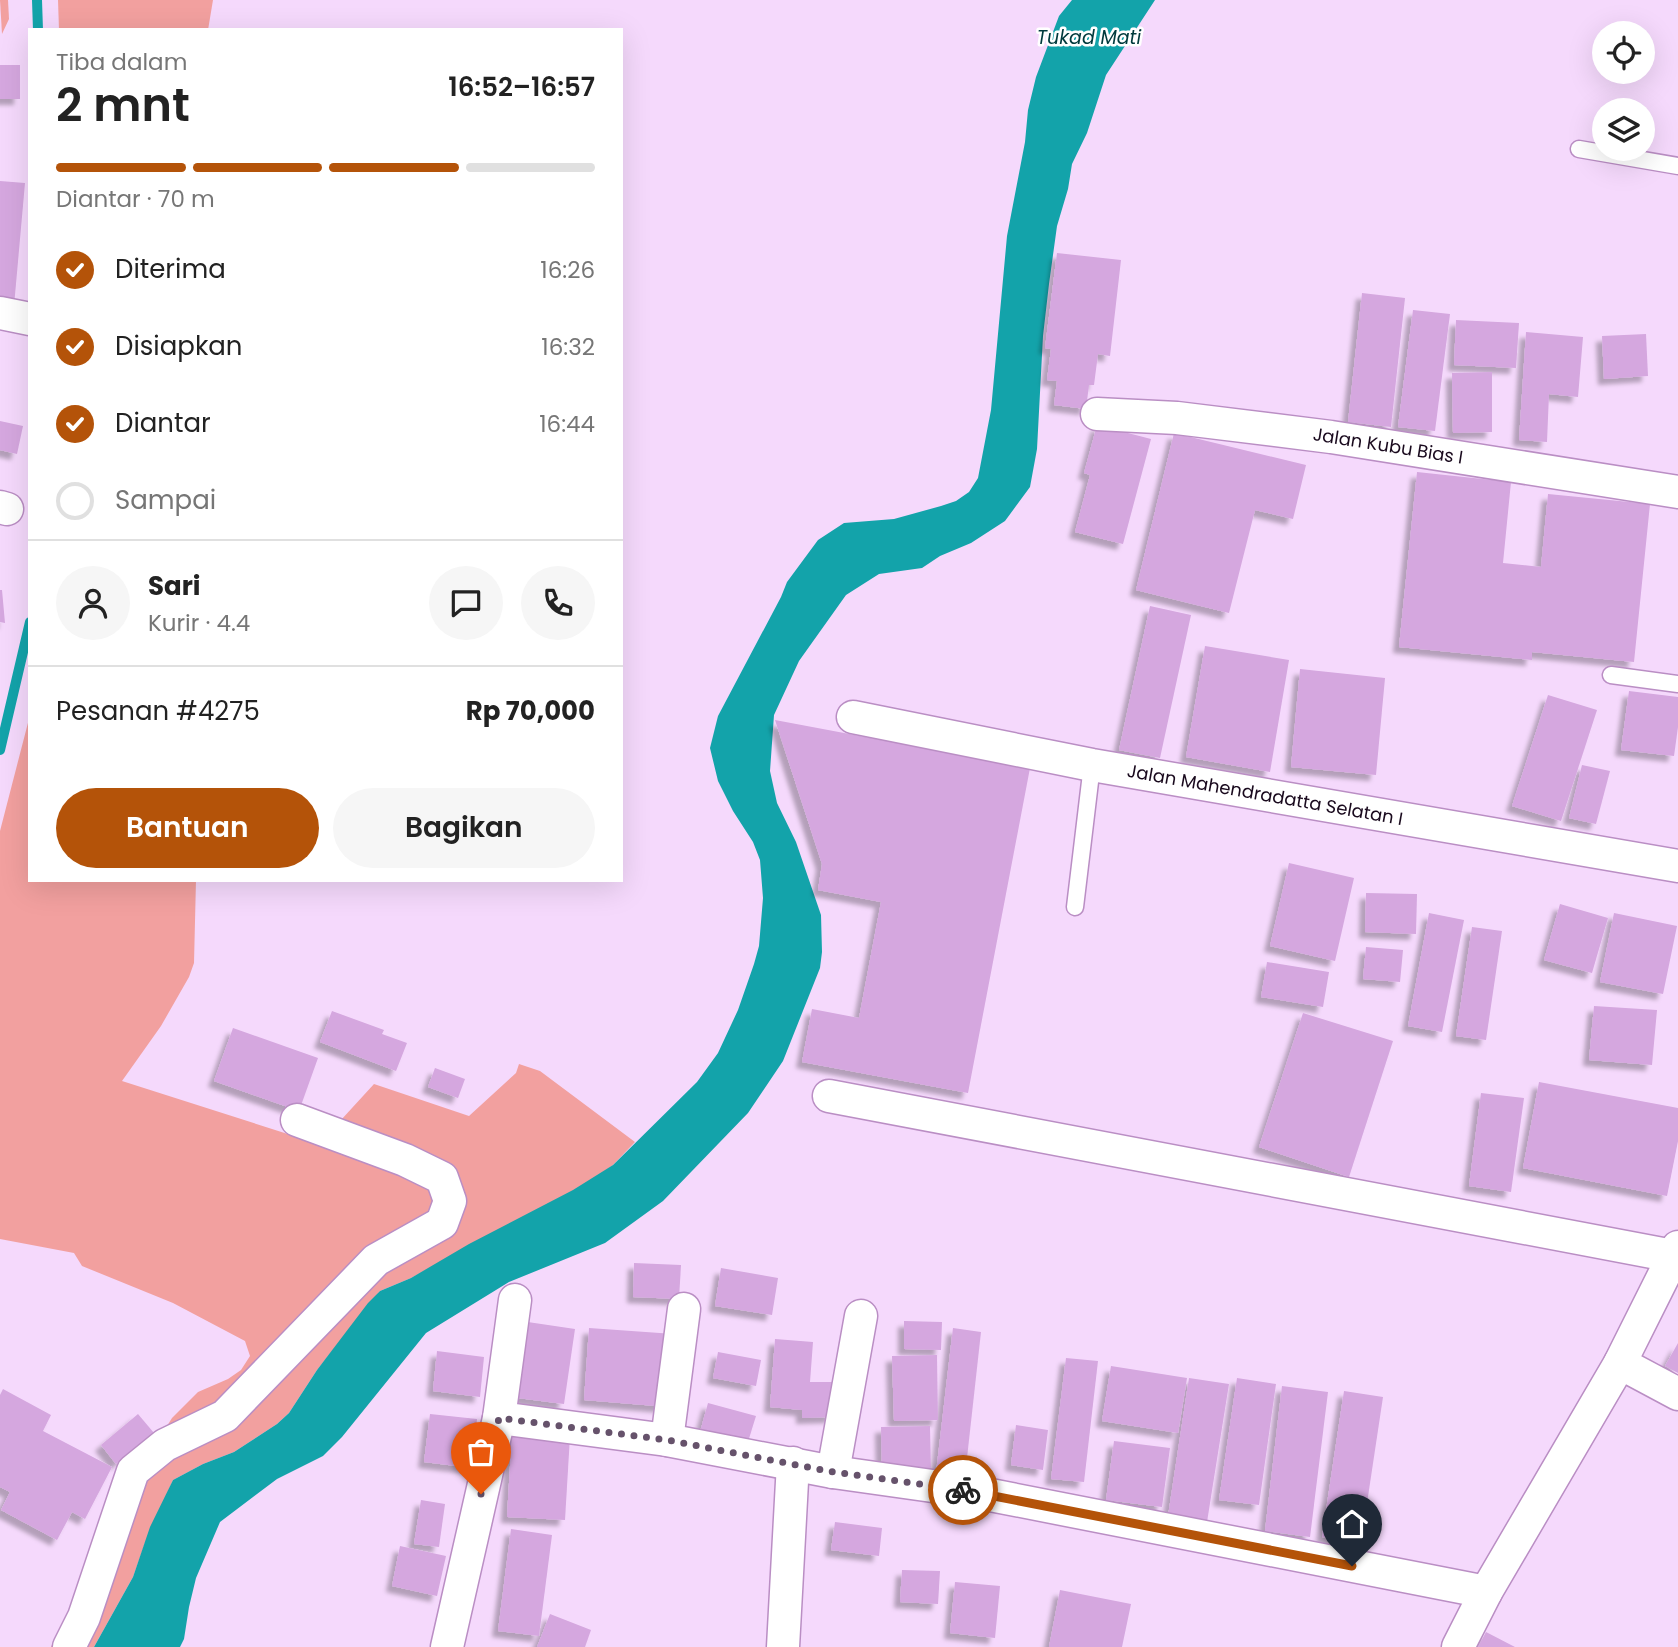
<!DOCTYPE html>
<html lang="id">
<meta charset="utf-8">
<style>
:root{--surface:#fff;--page:#f6f6f6;--text:#222;--muted:#767676;--line:#e0e0e0;--accent:#b45309}
body{margin:0;font-family:Poppins,sans-serif;background:var(--page);color:var(--text);height:100vh;display:flex;flex-direction:column;font-size:26px;white-space:nowrap}
*{box-sizing:border-box;margin:0}
p{font-size:23px;color:var(--muted)}
.icon{flex:none;width:38px;height:38px;fill:none;stroke:currentColor;stroke-width:2;stroke-linecap:round;stroke-linejoin:round}
.map{position:relative;flex:1;overflow:hidden}
.details{position:absolute;left:28px;top:28px;width:595px;height:854px;display:flex;flex-direction:column;background:var(--surface);border-radius:0px;box-shadow:0 7px 28px #0002}
.details>*{flex:none}
.controls{position:absolute;left:1592px;top:21px;display:grid;gap:14px}
.controls a{display:grid;place-items:center;width:63px;height:63px;border-radius:50%;background:var(--surface);box-shadow:0 7px 28px #0002;font-size:35px}
.pin{position:absolute;display:grid;place-items:center;width:60px;height:60px;color:#fff;margin:-72px -30px;border-radius:50% 50% 50% 0;rotate:-45deg;box-shadow:0 0 7px #0007}
.pin .icon{rotate:45deg}
.courier{position:absolute;display:grid;place-items:center;width:70px;height:70px;margin:-35px;border:5px solid #b45309;border-radius:50%;background:#fff;color:#222;box-shadow:0 2px 9px #0007}
.overview em{font-style:normal;font-weight:600}
.overview div{display:flex;flex-direction:column-reverse}
.overview{display:flex;align-items:center;justify-content:space-between;height:119px;padding:0 28px}
h1{font-size:46px;font-weight:600;line-height:52px}
.bar{display:grid;grid-template-columns:repeat(4,1fr);gap:10px 7px;align-content:center;height:84px;padding:0 28px}
.bar i{height:9px;border-radius:5px;background:var(--line)}
.bar .current{background:var(--accent)}
.bar p{grid-column:span 4}
.line{display:flex;align-items:center;gap:18px;padding:0 28px;border-top:2px solid var(--line)}
.line div{flex:1}
.round{display:grid;place-items:center;flex:none;width:74px;height:74px;border-radius:37px;background:var(--page)}
ol{padding:0 28px;list-style:none}
li{display:flex;align-items:center;gap:21px;height:77px}
li p{margin-inline-start:auto}
li .icon{padding:7px;border-radius:50%;background:var(--accent);color:#fff;stroke-width:4}
li:last-child{color:var(--muted)}
li i{width:38px;height:38px;border:4px solid var(--line);border-radius:50%}
.action{display:flex;gap:14px;margin-top:auto;padding:14px 28px}
.action a{flex:1;height:80px;border-radius:42px;background:var(--accent);color:#fff;font-size:28px;font-weight:600;line-height:80px;text-align:center}
.action a+a{background:var(--page);color:var(--text)}
.map>svg:first-child{display:block}
</style>
<div class="map">
<svg width="1678" height="1647" viewBox="0 0 1678 1647">
<defs>
<filter id="shadow"><feDropShadow dx="-6" dy="6" stdDeviation="2" flood-color="#0004"/></filter>
</defs>
<rect width="100%" height="100%" fill="#f5d9fc"/>
<g fill="#f2a09f">
<path d="M0 0H8L9 19 2 34Z"/>
<path d="M58 0H213L208 30H59Z"/>
<path d="M30 715V880H196L194 963 189 977 161 1026 122 1081 319 1144 374 1084 469 1116 516 1073 519 1064 540 1071 635 1142 613 1165 593 1180 411 1278 380 1291 317 1370 289 1413 277 1424 234 1452 203 1464 173 1480 145 1543 133 1577 94 1647H51L147 1458 172 1418 198 1392 228 1379 241 1370 250 1356 245 1341 173 1303 82 1266 74 1253 0 1239V831Z"/>
</g>
<path fill="#13a3aa" d="M1072 0H1155L1106 75 1087 133 1072 164 1068 189 1057 226 1049 284 1043 336 1037 449 1030 487 1005 521 971 543 940 556 922 568 879 574 846 595 799 661 774 715 770 771 777 803 796 842 821 915 822 952 820 968 783 1061 748 1113 663 1201 605 1243 509 1282 426 1333 342 1437 323 1456 277 1479 220 1522 196 1578 189 1607 184 1639 180 1647H94L133 1577 150 1527 173 1480 203 1464 234 1452 277 1424 289 1413 317 1370 368 1303 380 1291 411 1278 469 1244 573 1190 613 1165 697 1082 718 1053 738 1010 754 964 759 946 763 898 760 860 753 842 733 811 718 781 710 748 718 716 781 597 787 582 818 540 844 523 894 519 941 506 956 501 969 492 978 478 991 410 1007 236 1025 142 1028 110 1036 77 1059 16Z"/>
<g fill="none" stroke-linecap="round" stroke-linejoin="round">
<g stroke="#13a3aa" stroke-width="10">
<path d="M37 0 38 30"/>
<path d="M0 750 30 622"/>
</g>
</g>
<g fill="#d5a7df" filter="url(#shadow)">
<rect x="0" y="65" width="20" height="34"/>
<path d="M0 181 25 183 14 306 0 305Z"/>
<path d="M1057 253 1121 260 1110 356 1098 354 1094 385H1089L1086 409 1054 405 1057 381 1047 380 1051 349 1045 348Z"/>
<path d="M1362 293 1405 298 1391 427 1348 422Z"/>
<path d="M1413 310 1450 314 1435 431 1398 427Z"/>
<path d="M1456 320 1519 323 1516 368 1454 365Z"/>
<path d="M1526 332 1583 337 1578 397 1549 394 1547 442 1519 440Z"/>
<path d="M1646 334 1648 376 1604 379 1602 336Z"/>
<path d="M1492 372V432L1453 433 1452 373Z"/>
<path d="M0 421 23 426 17 454 0 450Z"/>
<path d="M1097 425 1151 439 1123 544 1075 532 1090 475 1084 473Z"/>
<path d="M1174 433 1306 465 1293 519 1255 510 1229 613 1136 590Z"/>
<path d="M1417 472 1511 482 1503 563 1541 567 1548 494 1650 504 1634 662 1532 652V660L1399 647Z"/>
<path d="M0 590H2L5 623 0 622Z"/>
<path d="M1150 606 1191 615 1160 758 1119 750Z"/>
<path d="M1205 646 1289 660 1270 772 1186 757Z"/>
<path d="M1300 669 1385 678 1376 775 1291 767Z"/>
<path d="M1629 691 1678 697V727L1674 756 1621 750Z"/>
<path d="M1548 695 1597 710 1561 821 1512 806Z"/>
<path d="M775 720 1030 768 968 1093 802 1062 812 1009 859 1018 881 902 818 890 822 864Z"/>
<path d="M1582 765 1610 771 1596 824 1569 818Z"/>
<path d="M1289 863 1354 878 1335 961 1270 946Z"/>
<path d="M1366 893 1417 894 1416 934 1365 932Z"/>
<path d="M1560 904 1608 918 1592 973 1544 960Z"/>
<path d="M1429 913 1464 920 1442 1032 1408 1026Z"/>
<path d="M1614 913 1677 926 1663 994 1600 982Z"/>
<path d="M1472 927 1502 931 1486 1040 1456 1036Z"/>
<path d="M1366 947 1403 950 1400 982 1363 979Z"/>
<path d="M1267 962 1329 972 1323 1007 1261 997Z"/>
<path d="M1594 1006 1657 1010 1652 1065 1589 1060Z"/>
<path d="M332 1011 384 1030 382 1034 407 1043 396 1071 320 1042Z"/>
<path d="M1303 1013 1393 1041 1349 1177 1259 1147Z"/>
<path d="M233 1028 318 1058 299 1111 214 1081Z"/>
<path d="M435 1068 465 1079 458 1098 428 1087Z"/>
<path d="M1539 1082 1678 1108V1141L1667 1196 1523 1168Z"/>
<path d="M1481 1093 1524 1098 1511 1192 1469 1186Z"/>
<path d="M634 1263 681 1265 679 1299 633 1297Z"/>
<path d="M721 1268 778 1278 772 1315 715 1306Z"/>
<path d="M521 1321 575 1329 564 1404 510 1397Z"/>
<path d="M904 1321 942 1322 941 1350 904 1349Z"/>
<path d="M589 1328 674 1334 668 1407 584 1400Z"/>
<path d="M953 1328 981 1332 965 1476 936 1473Z"/>
<path d="M775 1339 813 1342 810 1382H833V1417L802 1418V1410L770 1407Z"/>
<path d="M1678 1343V1373L1665 1366Z"/>
<path d="M437 1351 484 1357 480 1397 433 1391Z"/>
<path d="M718 1352 761 1360 756 1386 713 1378Z"/>
<path d="M937 1355 938 1420 894 1421 892 1356Z"/>
<path d="M1066 1358 1098 1361 1084 1482 1051 1479Z"/>
<path d="M1111 1366 1187 1378 1178 1433 1102 1421Z"/>
<path d="M1189 1378 1229 1384 1207 1522 1168 1516Z"/>
<path d="M1237 1378 1276 1384 1259 1505 1219 1500Z"/>
<path d="M1282 1386 1328 1392 1310 1537 1265 1531Z"/>
<path d="M3 1389 51 1415 43 1431 112 1467 85 1519 72 1512 57 1540 1 1510 10 1492 0 1487V1395Z"/>
<path d="M1344 1391 1383 1397 1361 1543 1322 1537Z"/>
<path d="M708 1403 756 1416 747 1445 700 1432Z"/>
<path d="M138 1414 154 1433 116 1464 101 1445Z"/>
<path d="M430 1414 477 1419 472 1468 424 1462Z"/>
<path d="M1016 1425 1048 1430 1043 1470 1011 1465Z"/>
<path d="M930 1426 931 1471 882 1472 881 1427Z"/>
<path d="M512 1432 570 1436 565 1520 507 1517Z"/>
<path d="M1114 1441 1170 1448 1162 1507 1106 1500Z"/>
<path d="M421 1500 445 1504 439 1547 414 1544Z"/>
<path d="M835 1522 882 1528 879 1556 831 1550Z"/>
<path d="M511 1529 552 1535 539 1636 498 1631Z"/>
<path d="M400 1546 446 1556 437 1596 392 1586Z"/>
<path d="M902 1570 940 1571 938 1604 900 1602Z"/>
<path d="M955 1582 1000 1586 995 1638 950 1633Z"/>
<path d="M1060 1590 1131 1604 1122 1647H1049Z"/>
<path d="M550 1614 591 1630 585 1647H537Z"/>
<path d="M1486 1632 1515 1647H1478Z"/>
</g>
<g fill="none" stroke-linecap="round" stroke-linejoin="round">
<defs>
<g id="lane">
<path d="M1579 149 1678 166"/>
<path d="M1611 675 1678 684"/>
<path d="M1075 907 1092 765"/>
</g>
<g id="street">
<path d="M0 313 30 319"/>
<path d="M1097 414 1177 418 1331 437 1678 492"/>
<path d="M0 507 7 509"/>
<path d="M853 717 1092 765 1678 866"/>
<path d="M829 1096 1673 1256"/>
<path d="M1620 1363 1678 1394"/>
<path d="M499 1418 667 1440 833 1472 975 1492 1486 1592"/>
<path d="M667 1440 684 1309"/>
<path d="M833 1472 861 1316"/>
<path d="M69 1647 84 1617 133 1471 165 1445 225 1416 376 1260 442 1223 450 1201 442 1178 405 1160 297 1120"/>
<path d="M447 1647 499 1418 515 1300"/>
<path d="M783 1647 793 1463"/>
<path d="M1458 1647 1486 1592 1620 1363 1678 1247"/>
</g>
</defs>
<use href="#lane" stroke="#ba8ec4" stroke-width="19"/>
<use href="#street" stroke="#ba8ec4" stroke-width="35"/>
<use href="#lane" stroke="#fff" stroke-width="16"/>
<use href="#street" stroke="#fff" stroke-width="32"/>
</g>
<g fill="none" stroke-linecap="round" stroke-linejoin="round">
<path stroke="#66526b" stroke-width="7" stroke-dasharray="0 12.6" d="M481 1494 499 1418 667 1440 833 1472 963 1490"/>
<path stroke="#b45309" stroke-width="9" d="M963 1490 1352 1566"/>
</g>
<g text-anchor="middle" stroke-width="5" stroke-linejoin="round" paint-order="stroke">
<g font-size="18" fill="#19091d" stroke="#fff">
<text transform="translate(1388 446) rotate(9)" y="6">Jalan Kubu Bias I</text>
<text transform="translate(1265 795) rotate(10)" y="6">Jalan Mahendradatta Selatan I</text>
</g>
<g font-size="19" font-style="italic" fill="#003a3d" stroke="#fff">
<text x="1089" y="44">Tukad Mati</text>
</g>
</g>
</svg>
<div class="controls">
<a><svg class="icon" aria-label="locate" viewBox="0 0 24 24"><circle cx="12" cy="12" r="6"/><path d="M12 2v4M12 18v4M2 12h4M18 12h4"/></svg></a>
<a><svg class="icon" aria-label="layers" viewBox="0 0 24 24"><path d="M12 4l9 5-9 5-9-5zM3 14l9 5 9-5"/></svg></a>
</div>
<div class="pin" style="left:481px;top:1494px;background:#ea580c"><svg class="icon" aria-label="bag" viewBox="0 0 24 24"><path d="M5 8h14l-1 12H6zM9 8a3 3 0 0 1 6 0"/></svg></div>
<div class="pin" style="left:1352px;top:1566px;background:#1f2937"><svg class="icon" aria-label="home" viewBox="0 0 24 24"><path d="M3 11l9-7 9 7M6 9v11h12V9"/></svg></div>
<div class="courier" style="left:963px;top:1490px"><svg class="icon" aria-label="bike" viewBox="0 0 24 24"><circle cx="6" cy="16" r="4"/><circle cx="18" cy="16" r="4"/><path d="M6 16l4-8h5l3 8M10 8l3 8H6M13 5h3"/></svg></div>
<section class="details">
<div class="overview"><div><h1>2 mnt</h1><p>Tiba dalam</p></div><em>16:52–16:57</em></div>
<div class="bar"><i class="current"></i><i class="current"></i><i class="current"></i><i></i><p>Diantar · 70 m</p></div>
<ol>
<li><svg class="icon" aria-label="check" viewBox="0 0 24 24"><path d="M5 12l5 5 9-10"/></svg>Diterima<p>16:26</p></li>
<li><svg class="icon" aria-label="check" viewBox="0 0 24 24"><path d="M5 12l5 5 9-10"/></svg>Disiapkan<p>16:32</p></li>
<li><svg class="icon" aria-label="check" viewBox="0 0 24 24"><path d="M5 12l5 5 9-10"/></svg>Diantar<p>16:44</p></li>
<li><i></i>Sampai</li>
</ol>
<div class="line" style="height:126px"><a class="round"><svg class="icon" aria-label="person" viewBox="0 0 24 24"><circle cx="12" cy="8" r="4"/><path d="M4 21q1-7 8-7t8 7"/></svg></a><div><b>Sari</b><p>Kurir · 4.4</p></div><a class="round"><svg class="icon" aria-label="chat" viewBox="0 0 24 24"><path d="M4 5h16v11H9l-5 4z"/></svg></a><a class="round"><svg class="icon" aria-label="phone" viewBox="0 0 24 24"><path d="M5 4h4l2 5-3 2q2 4 5 5l2-3 5 2v4C11 20 4 13 5 4z"/></svg></a></div>
<div class="line" style="height:91px"><div>Pesanan #4275</div><b>Rp 70,000</b></div>
<div class="action"><a>Bantuan</a><a>Bagikan</a></div>
</section>
</div>
